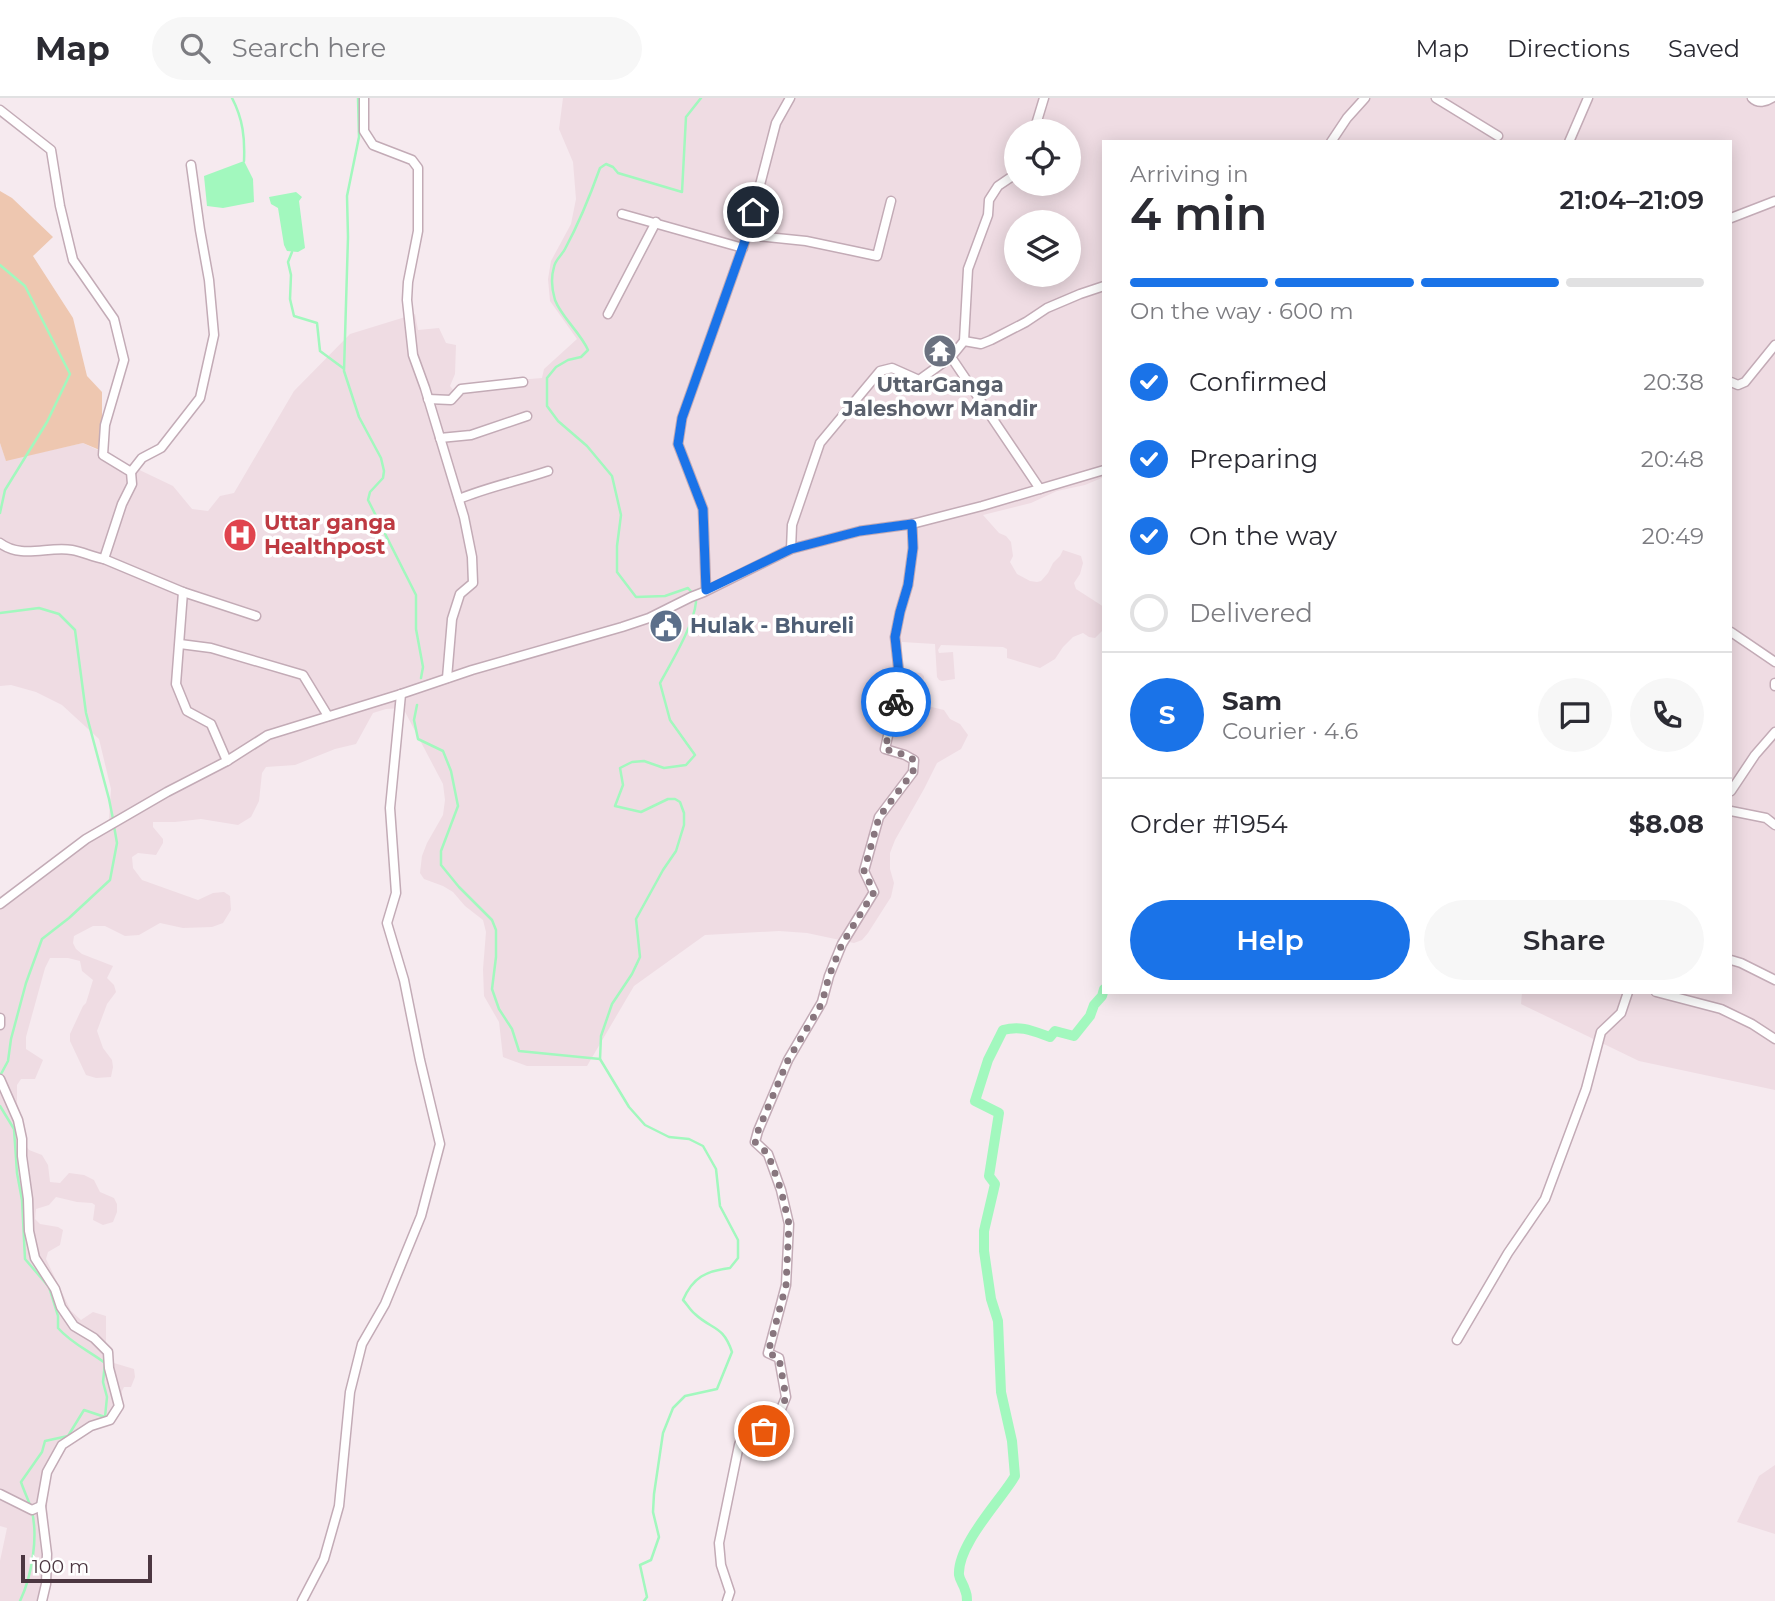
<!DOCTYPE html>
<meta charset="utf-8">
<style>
:root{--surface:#fff;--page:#f7f7f7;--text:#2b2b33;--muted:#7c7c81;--line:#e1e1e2;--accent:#1a73e8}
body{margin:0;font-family:Montserrat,sans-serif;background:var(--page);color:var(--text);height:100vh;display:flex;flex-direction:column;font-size:26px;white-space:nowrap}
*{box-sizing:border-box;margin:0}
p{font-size:23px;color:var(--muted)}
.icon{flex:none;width:38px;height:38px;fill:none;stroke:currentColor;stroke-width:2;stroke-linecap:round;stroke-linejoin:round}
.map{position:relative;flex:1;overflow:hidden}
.panel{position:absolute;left:1102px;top:42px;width:630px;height:854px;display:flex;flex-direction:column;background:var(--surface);border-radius:0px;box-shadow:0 4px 18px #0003}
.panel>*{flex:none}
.buttons{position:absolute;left:1004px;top:21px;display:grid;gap:14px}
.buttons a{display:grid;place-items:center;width:77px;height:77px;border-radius:50%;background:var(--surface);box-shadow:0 4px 18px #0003;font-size:35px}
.scale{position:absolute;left:21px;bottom:18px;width:131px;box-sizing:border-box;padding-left:7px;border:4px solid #4c3741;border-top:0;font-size:19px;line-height:24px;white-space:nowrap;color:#4c3741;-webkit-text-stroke:5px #fff;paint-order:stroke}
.pin{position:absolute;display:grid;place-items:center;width:60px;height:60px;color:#fff;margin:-30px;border:4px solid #fff;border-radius:50%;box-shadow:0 2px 7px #0007}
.courier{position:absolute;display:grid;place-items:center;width:70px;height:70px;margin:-35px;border:5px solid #1a73e8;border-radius:50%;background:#fff;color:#222;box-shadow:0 2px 9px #0007}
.summary em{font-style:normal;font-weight:600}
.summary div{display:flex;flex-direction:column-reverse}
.summary{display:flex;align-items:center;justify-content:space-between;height:119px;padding:0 28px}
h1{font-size:46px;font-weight:600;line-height:52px}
.bar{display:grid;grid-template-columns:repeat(4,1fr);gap:10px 7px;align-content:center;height:84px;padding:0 28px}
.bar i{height:9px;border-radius:5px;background:var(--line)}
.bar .active{background:var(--accent)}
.bar p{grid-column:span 4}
.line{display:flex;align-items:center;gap:18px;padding:0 28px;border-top:2px solid var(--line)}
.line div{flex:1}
.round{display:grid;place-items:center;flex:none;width:74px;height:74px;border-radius:37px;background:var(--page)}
ol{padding:0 28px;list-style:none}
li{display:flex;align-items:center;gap:21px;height:77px}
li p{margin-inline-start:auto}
li .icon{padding:7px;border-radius:50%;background:var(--accent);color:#fff;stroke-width:4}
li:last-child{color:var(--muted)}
li i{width:38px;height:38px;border:4px solid var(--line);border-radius:50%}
.action{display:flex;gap:14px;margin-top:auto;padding:14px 28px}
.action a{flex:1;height:80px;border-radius:42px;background:var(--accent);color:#fff;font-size:28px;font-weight:600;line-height:80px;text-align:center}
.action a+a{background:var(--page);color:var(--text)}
header{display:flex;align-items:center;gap:42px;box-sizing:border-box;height:98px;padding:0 35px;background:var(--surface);border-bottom:2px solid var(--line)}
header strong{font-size:33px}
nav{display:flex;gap:38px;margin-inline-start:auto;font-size:24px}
.search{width:490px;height:63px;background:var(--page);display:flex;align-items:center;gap:18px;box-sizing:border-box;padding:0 24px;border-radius:38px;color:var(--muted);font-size:26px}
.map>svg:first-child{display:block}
</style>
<header>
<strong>Map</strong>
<div class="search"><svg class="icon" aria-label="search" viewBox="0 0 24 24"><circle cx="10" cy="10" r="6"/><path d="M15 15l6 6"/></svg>Search here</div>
<nav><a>Map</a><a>Directions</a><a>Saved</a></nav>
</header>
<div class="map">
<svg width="1775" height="1503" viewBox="0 0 1775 1503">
<rect width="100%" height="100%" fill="#f6eaef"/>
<g fill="#efdce3" fill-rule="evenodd">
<path d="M563 0H1775V992L1639 963 1521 906 1522 894H1731V44H1104V379L1085 387 1057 393 1031 405 983 417 999 435 1006 438 1011 444 1013 458 1010 464 1017 476 1030 483 1037 484 1041 483 1048 475 1053 465 1060 458 1063 452 1081 458 1083 465 1080 476 1074 485 1076 491 1104 509V531L1095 540 1089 539 1083 535 1073 539 1063 549 1055 561 1040 570 1007 560V551L1003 549 941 547 938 552 939 555 953 554 955 581 942 583 939 582 937 579 935 546 902 544 901 553 904 571 909 574 921 575 924 578 923 589 907 590 911 604 944 612 950 621 960 626 968 637 961 651 937 665 924 691 895 742 890 755V771L894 785 891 799 868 835 862 842 854 845 807 835 779 833 705 837 634 888 587 968H527L503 959 499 924 484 898 483 871 486 834 483 822 465 808 453 794 443 788 424 781 420 775 422 758 427 745 443 717 445 702 443 686 403 610 386 611 373 615 356 646 335 651 295 667 266 669 262 675 259 703 251 719 238 727 201 721 175 724H153V729L163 741V745L156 757 138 755 132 759 133 770 142 782 198 802 213 795 224 794 230 798 231 812 223 825 212 829 183 830 160 825 139 837 125 838 105 828H93L74 838 73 845 76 851 82 856 113 868 107 880 114 887 116 894 107 906 97 933 103 950 112 962 113 969 111 979 96 980 86 977 70 943V936L83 908 86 905 93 882 82 873 80 863 68 860H50L45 870 26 939V951L43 962 35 981H21L17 987V1005L25 1029V1046L29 1052 42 1057 48 1067 50 1084 60 1085 69 1075 84 1077 94 1082 100 1094 114 1100 117 1106V1114L113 1124 103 1127 93 1122 95 1107 92 1105 77 1104 56 1099 49 1107 36 1111 35 1121 40 1126 58 1129 63 1132 60 1147 48 1154 46 1161 71 1213 81 1222 93 1214 106 1218V1245L110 1252 112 1262 114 1265 134 1271 135 1279 131 1289H124L122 1293 121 1312 118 1318 79 1340 67 1349 50 1379 47 1409 51 1467 46 1503H0V1463L7 1430 0 1428V800L109 722 111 691 99 641 62 607 36 594 11 587 0 588V345L6 362 83 345 173 388 192 411 208 413 220 398 234 395 294 293 350 236 415 216 418 232 439 230 446 245 456 247 455 276 450 288 454 293 459 287 542 280 544 271 577 241 550 203 548 181 551 163 571 126 576 101 573 64 559 31ZM1017 33H1069V86H1017ZM1017 124H1069V177H1017Z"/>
<path d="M1775 1367V1436L1737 1424 1759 1378Z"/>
</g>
<path fill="#eec7b0" d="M0 93 12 100 53 139 33 158 73 220 87 278 102 294V353L83 345 6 363 0 345Z"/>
<g fill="#a2f8be">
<path d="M244 63 253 81 254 104 223 110 207 108 204 78Z"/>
<path d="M296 94 302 99 299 103 305 150 298 154 287 153 284 147 278 110 271 106 269 99Z"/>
</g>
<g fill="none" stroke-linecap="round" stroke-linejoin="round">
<g stroke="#a2f8be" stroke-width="2.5">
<path d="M232 0C243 21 245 40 244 63"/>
<path d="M358 0 359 39 347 98 348 139 344 273 359 319 381 360 384 373 383 380 370 394 368 402 416 497V531L423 569 421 580"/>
<path d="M292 154 288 164 291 177 290 201 294 218 317 225 320 253 343 270"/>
<path d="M0 167 25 188 70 276 47 324 5 392 0 415"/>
<path d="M0 515 39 510 59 516 75 532 86 615 109 701 113 721"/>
<path d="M417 607 414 622 418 641 443 653 451 673 458 708 441 753V767L459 789 492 822 496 832V859L492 891 499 911 512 931 519 953 600 961"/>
<path d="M0 978 8 963 11 941 26 885 42 841 69 820 110 782 117 745 114 728"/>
<path d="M0 1008 14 1031 17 1075 22 1102 25 1161 49 1189 58 1218V1230C71 1245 89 1253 105 1265L103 1284 107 1299 105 1319 84 1312 68 1338 45 1343 42 1354 21 1384C24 1393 28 1401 31 1410 39 1437 32 1478 20 1503"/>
<path d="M644 1503 647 1499 640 1467 651 1462 659 1439 653 1414 654 1396 663 1335 673 1310 685 1298 717 1291 732 1254C723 1227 712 1232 695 1216 690 1212 687 1206 683 1202 693 1179 706 1173 730 1170L738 1160V1142L720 1108 716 1071 703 1048 689 1041 669 1039 645 1027 629 1009 600 961 601 938 612 906 632 876 640 859 636 821 663 772 676 753 684 727V715L680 704 675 701H668L641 714 615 708 623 687 620 670 632 664 644 663 664 670 686 667 695 657 670 622 660 585C671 565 694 527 696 504 696 498 692 495 688 490L665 498 636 499 617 474V448L621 417 612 378 587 348 558 323 547 308V280L556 269 568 262 581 259 588 252C580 234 562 220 555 202 552 192 551 179 554 169 555 162 562 157 565 151 579 125 590 98 600 70L606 66 613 69 618 75 682 94 686 19 701 0"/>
</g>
<path stroke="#a2f8be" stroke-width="10" d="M967 1503C967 1499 967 1496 965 1492 964 1487 960 1483 959 1477 957 1447 1000 1403 1015 1378L1012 1343 1001 1294 998 1223 991 1201 984 1153V1133L995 1086 989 1078 999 1015 975 1003 988 962 1003 932C1021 927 1033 933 1050 939L1055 933 1074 938 1090 918 1094 907 1102 898 1104 891"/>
<defs>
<g id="street">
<path d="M364 0V33L373 47 412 62 418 70V133L408 184 407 202 413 257 425 290 464 419 472 459 473 485 460 496 452 521 447 580"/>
<path d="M1436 0 1498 38"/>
<path d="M1752 0C1758 6 1766 4 1772 0"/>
<path d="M0 12 51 52 60 108 73 162 114 221 124 262 105 327 103 357 131 374 132 386 122 406 104 461 183 494 176 586 187 613 211 626 227 663"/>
<path d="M1034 33 1044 0"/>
<path d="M1331 44 1347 20 1365 0"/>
<path d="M1569 44 1588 0"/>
<path d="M622 116 743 150"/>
<path d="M1731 120 1775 103"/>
<path d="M747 137 806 143 877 158 891 103"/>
<path d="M608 216 656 124"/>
<path d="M964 243 968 171 988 117 989 102 998 88 1017 75"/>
<path d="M1731 284 1738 287 1745 284 1775 247"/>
<path d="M428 301 451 302 461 291 523 284"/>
<path d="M440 340 471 337 527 318"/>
<path d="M131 374 142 360 161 350 200 300 214 237 209 182 200 132 191 67"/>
<path d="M1040 391 951 259 964 243 981 246 991 242 1026 224 1047 210 1080 196 1104 188"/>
<path d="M459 401C488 389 518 383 548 373"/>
<path d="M0 445C21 461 48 448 72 452 83 454 93 459 104 461"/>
<path d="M791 451 792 427 820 345 880 273 892 270 919 282 951 259"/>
<path d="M706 492 703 411 678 346 682 320 747 137 776 25 790 0"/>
<path d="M183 494 256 518"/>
<path d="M1731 534 1775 564"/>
<path d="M180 546 211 550 303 577 328 618"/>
<path d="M1775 585V588"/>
<path d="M1731 693 1755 657 1775 634"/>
<path d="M1731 713 1766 720 1775 727"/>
<path d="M0 806 86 741 167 694 227 663 268 637 401 596 472 572 622 529 649 520 691 499 704 494 791 451 860 433 912 426 982 408 1104 372"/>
<path d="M1731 862 1741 865 1775 882"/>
<path d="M1656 894 1721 911 1752 926 1775 941"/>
<path d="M0 920V927"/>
<path d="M0 981 18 1022 22 1041V1058L28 1101 29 1133 35 1160 55 1191 61 1209 74 1228 94 1240 108 1254 109 1270 119 1308 110 1322 91 1328 62 1347 47 1374 41 1408 47 1456 46 1486 42 1503"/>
<path d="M1457 1242 1508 1155 1545 1101 1586 991 1601 934 1621 915 1628 894"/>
<path d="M0 1396 32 1412 41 1408"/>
<path d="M302 1503 324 1461 339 1408 350 1294 362 1246 385 1206 421 1118 440 1046 420 962 404 882 387 825 396 795 390 710 401 596"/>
<path d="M727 1503 730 1494 721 1467 719 1445 739 1347 746 1327 764 1333 777 1321 786 1299 779 1260 768 1255 786 1187 789 1126 781 1092 768 1056 755 1044 758 1033 788 962 822 904 829 878 842 846 874 794 864 773 879 719 913 674 914 662 905 657 885 651 900 585 895 539 900 514 908 487 913 450 912 426"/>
</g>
</defs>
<use href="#street" stroke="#c3abb6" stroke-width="11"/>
<use href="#street" stroke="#fff" stroke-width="8"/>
</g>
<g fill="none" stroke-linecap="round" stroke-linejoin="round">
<path stroke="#88767e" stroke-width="7" stroke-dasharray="0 12.6" d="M764 1333 777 1321 786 1299 779 1260 768 1255 786 1187 789 1126 781 1092 768 1056 755 1044 758 1033 788 962 822 905 829 878 842 846 874 794 864 773 879 719 913 674 914 662 905 657 885 651 896 604"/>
<path stroke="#1a73e8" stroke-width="9" d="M753 114 747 137 682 320 678 346 703 411 706 492 791 451 860 433 912 426 913 450 908 487 900 514 895 539 900 585 896 604"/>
</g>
<defs>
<symbol id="temple-disc" viewBox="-11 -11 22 22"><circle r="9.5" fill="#6b7280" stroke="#fff"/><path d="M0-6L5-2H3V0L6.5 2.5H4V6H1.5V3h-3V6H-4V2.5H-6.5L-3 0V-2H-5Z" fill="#fff"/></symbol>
<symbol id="hospital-disc" viewBox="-11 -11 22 22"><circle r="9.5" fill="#e0444e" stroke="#fff"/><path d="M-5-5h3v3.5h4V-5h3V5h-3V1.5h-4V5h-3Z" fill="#fff"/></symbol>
<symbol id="civic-disc" viewBox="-11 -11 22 22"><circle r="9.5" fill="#5c6f8a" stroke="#fff"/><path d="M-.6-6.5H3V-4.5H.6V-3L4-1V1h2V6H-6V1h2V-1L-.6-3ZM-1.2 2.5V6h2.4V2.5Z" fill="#fff"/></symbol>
</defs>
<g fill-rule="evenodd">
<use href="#temple-disc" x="921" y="234" width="38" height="38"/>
<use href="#hospital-disc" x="221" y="418" width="38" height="38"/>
<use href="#civic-disc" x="647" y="509" width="38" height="38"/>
</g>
<g text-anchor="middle" stroke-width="7" stroke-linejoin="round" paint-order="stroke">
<g font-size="21" font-weight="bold" fill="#5b616d" stroke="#fff">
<text x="940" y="294">UttarGanga<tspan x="940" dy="24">Jaleshowr Mandir</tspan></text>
</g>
<g font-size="21" font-weight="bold" fill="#be3a42" stroke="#fff" text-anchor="start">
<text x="264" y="432">Uttar ganga<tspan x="264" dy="24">Healthpost</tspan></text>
</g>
<g font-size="21" font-weight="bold" fill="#4e5e75" stroke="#fff" text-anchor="start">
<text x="690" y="535">Hulak - Bhureli</text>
</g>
</g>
</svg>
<div class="buttons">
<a><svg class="icon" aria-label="locate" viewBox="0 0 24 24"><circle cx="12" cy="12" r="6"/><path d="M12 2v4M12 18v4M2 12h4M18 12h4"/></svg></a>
<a><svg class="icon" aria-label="layers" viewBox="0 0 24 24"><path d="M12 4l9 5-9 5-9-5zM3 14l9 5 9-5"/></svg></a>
</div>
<div class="scale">100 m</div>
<div class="pin" style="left:764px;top:1333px;background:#ea580c"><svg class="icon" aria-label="bag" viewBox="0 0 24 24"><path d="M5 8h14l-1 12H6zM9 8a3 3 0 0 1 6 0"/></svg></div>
<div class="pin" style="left:753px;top:114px;background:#1f2937"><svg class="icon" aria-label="home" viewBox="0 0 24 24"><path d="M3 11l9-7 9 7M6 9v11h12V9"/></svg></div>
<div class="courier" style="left:896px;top:604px"><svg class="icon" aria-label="bike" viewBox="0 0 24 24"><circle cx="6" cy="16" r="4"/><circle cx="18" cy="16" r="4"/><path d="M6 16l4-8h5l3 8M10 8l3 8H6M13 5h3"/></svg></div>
<section class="panel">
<div class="summary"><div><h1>4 min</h1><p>Arriving in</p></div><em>21:04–21:09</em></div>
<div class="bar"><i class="active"></i><i class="active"></i><i class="active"></i><i></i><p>On the way · 600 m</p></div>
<ol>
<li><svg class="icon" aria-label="check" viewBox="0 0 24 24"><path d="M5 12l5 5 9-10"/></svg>Confirmed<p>20:38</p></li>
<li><svg class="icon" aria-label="check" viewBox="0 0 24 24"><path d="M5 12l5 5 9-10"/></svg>Preparing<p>20:48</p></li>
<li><svg class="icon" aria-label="check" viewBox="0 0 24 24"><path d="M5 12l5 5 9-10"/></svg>On the way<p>20:49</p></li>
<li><i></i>Delivered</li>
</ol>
<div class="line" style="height:126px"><b class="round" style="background:var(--accent);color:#fff">S</b><div><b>Sam</b><p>Courier · 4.6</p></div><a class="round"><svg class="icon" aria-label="chat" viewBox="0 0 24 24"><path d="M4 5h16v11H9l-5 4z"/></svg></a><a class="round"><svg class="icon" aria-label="phone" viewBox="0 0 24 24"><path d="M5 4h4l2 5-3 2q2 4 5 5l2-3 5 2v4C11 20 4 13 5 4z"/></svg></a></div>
<div class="line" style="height:91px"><div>Order #1954</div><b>$8.08</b></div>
<div class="action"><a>Help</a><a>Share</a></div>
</section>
</div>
